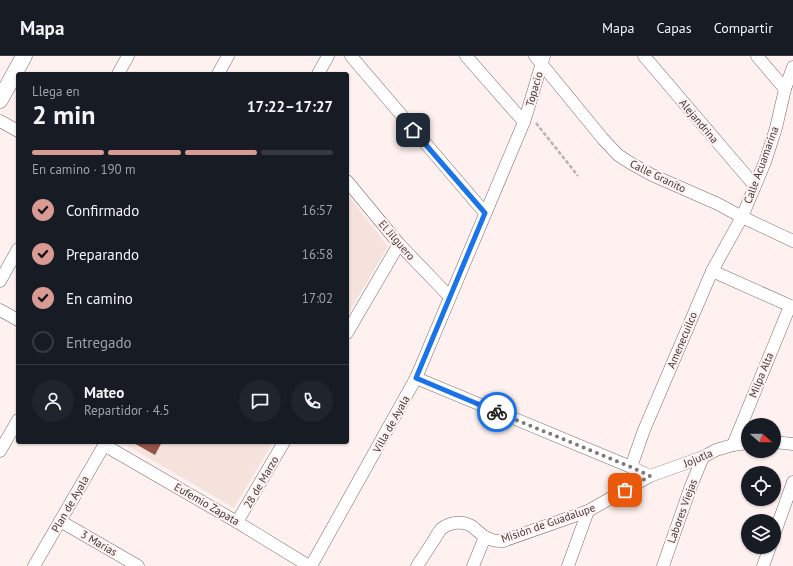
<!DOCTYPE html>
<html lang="es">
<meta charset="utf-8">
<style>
:root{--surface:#171b24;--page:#20242c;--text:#f1f3f6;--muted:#9ea1a6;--line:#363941;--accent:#d89a93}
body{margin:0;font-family:"PT Sans",sans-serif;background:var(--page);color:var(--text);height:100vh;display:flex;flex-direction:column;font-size:15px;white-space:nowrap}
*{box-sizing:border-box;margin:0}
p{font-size:13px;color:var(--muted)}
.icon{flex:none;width:22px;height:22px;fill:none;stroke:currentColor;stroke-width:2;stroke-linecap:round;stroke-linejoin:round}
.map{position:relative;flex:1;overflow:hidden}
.drawer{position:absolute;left:16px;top:16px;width:333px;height:372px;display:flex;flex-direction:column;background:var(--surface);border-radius:4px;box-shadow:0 1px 3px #0004}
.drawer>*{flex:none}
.needle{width:26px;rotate:110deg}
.controls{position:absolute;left:741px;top:362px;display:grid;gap:8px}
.controls a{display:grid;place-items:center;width:40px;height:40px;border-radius:50%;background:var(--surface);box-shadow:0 1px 3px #0004;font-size:20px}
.pin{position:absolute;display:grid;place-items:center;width:34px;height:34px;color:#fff;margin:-17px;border-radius:8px;box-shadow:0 2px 6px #0006}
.courier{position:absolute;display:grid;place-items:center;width:40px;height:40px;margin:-20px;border:3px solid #1a73e8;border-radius:50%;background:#fff;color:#222;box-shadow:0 1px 5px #0007}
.head em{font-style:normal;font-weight:800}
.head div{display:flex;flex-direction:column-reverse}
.head{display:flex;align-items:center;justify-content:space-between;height:68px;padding:0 16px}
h1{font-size:26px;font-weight:800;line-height:30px}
.bar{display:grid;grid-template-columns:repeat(4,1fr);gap:6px 4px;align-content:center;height:48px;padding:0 16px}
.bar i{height:5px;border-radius:3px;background:var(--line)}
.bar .on{background:var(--accent)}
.bar p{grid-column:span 4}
.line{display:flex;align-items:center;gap:10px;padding:0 16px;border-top:1px solid var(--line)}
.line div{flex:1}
.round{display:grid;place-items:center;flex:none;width:42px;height:42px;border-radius:21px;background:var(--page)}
ol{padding:0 16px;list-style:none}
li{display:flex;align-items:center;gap:12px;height:44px}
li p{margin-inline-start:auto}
li .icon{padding:4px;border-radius:50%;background:var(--accent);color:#111;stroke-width:4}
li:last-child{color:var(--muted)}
li i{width:22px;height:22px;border:2px solid var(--line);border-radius:50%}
header{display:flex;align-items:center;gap:24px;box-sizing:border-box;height:56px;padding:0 20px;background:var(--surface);border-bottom:1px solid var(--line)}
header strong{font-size:19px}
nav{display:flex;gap:22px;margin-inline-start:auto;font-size:14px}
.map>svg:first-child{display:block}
</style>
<header>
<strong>Mapa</strong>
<nav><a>Mapa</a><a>Capas</a><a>Compartir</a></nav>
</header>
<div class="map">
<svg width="793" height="510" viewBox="0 0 793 510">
<rect width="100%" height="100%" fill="#fef1ef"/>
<g fill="#f6e2dd">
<path d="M347 138 388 190 347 260Z"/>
<path d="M123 386H273L234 452 123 387Z"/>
</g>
<path fill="#955448" d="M132 386H162L155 399Z"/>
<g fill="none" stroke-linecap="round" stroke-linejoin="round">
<defs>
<g id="street">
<path d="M351 0 485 157"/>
<path d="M466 0 524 66"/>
<path d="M535 0 603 83 618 99 632 108 652 119 718 148 742 161 793 185"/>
<path d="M644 0 755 130"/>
<path d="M757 0 785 33"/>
<path d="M118 18 128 0"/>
<path d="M218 18 228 0"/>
<path d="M318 18 328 0"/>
<path d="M0 65 18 75"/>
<path d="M347 125 399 188 450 241"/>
<path d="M712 215 793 251"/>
<path d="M0 225 18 193"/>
<path d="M0 254 18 264"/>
<path d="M347 277 399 188"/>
<path d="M416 322 631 411 650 420"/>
<path d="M774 386 793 388"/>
<path d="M104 389 237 466 309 510"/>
<path d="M733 389 790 250"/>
<path d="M0 395 18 364"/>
<path d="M631 411 644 374 712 215 742 161 765 106 776 72 785 33 793 11"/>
<path d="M60 465 138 510"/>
<path d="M237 466 284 386"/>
<path d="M774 479 793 426"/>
<path d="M34 510 106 386"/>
<path d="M311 510 416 322 524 66 529 50 544 0"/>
<path d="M417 510C423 501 428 493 434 484 436 480 439 476 441 473 450 466 464 464 473 471 483 480 489 486 503 485L588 455 650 420 703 401 716 394 733 389 748 387"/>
<path d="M473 510 485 481"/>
<path d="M568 510 588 455"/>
<path d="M663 510 691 430 703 401"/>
<path d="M763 510 770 491"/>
</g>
<path id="secondary" d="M0 44 24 0"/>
</defs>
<use href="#street" stroke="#786d6b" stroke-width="13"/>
<use href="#secondary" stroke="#786d6b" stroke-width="17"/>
<path stroke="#bcb2b0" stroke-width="2.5" stroke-dasharray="4 2" stroke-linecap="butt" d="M536 67 578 120"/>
<use href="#street" stroke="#fff" stroke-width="12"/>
<use href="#secondary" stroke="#fff" stroke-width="16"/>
</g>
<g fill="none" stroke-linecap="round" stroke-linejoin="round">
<path stroke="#817978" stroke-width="4" stroke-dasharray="0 7.2" d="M497 356 631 411 650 420 625 434"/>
<path stroke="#1a73e8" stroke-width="5" d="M413 74 485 157 416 322 497 356"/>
</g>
<g text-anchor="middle" stroke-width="4" stroke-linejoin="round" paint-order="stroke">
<g font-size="11" fill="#3e3938" stroke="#fef1ef">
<text transform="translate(534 33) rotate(-74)" y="4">Topacio</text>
<text transform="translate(699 65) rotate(50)" y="4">Alejandrina</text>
<text transform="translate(761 109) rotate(-70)" y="4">Calle Acuamarina</text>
<text transform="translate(658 120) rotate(26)" y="4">Calle Granito</text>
<text transform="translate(397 184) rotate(49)" y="4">El Jilguero</text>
<text transform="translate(682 284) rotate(-67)" y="4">Amenecuilco</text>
<text transform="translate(761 319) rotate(-68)" y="4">Milpa Alta</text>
<text transform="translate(391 368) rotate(-61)" y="4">Villa de Ayala</text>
<text transform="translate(698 402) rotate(-23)" y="4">Jojutla</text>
<text transform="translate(261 426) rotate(-60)" y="4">28 de Marzo</text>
<text transform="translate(70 448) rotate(-60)" y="4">Plan de Ayala</text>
<text transform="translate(207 448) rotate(30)" y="4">Eufemio Zapata</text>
<text transform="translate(682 455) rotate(-70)" y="4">Labores Viejas</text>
<text transform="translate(548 467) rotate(-19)" y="4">Misión de Guadalupe</text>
<text transform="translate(99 487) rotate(30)" y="4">3 Marias</text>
</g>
</g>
</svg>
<div class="controls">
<a><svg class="needle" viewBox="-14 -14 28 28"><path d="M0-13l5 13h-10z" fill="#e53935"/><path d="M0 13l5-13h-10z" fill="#9ea1a6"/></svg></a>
<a><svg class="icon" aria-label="locate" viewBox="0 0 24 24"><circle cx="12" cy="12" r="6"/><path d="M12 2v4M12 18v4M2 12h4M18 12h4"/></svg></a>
<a><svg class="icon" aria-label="layers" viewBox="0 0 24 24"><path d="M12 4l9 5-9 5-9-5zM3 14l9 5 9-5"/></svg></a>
</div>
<div class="pin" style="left:625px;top:434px;background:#ea580c"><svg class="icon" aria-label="bag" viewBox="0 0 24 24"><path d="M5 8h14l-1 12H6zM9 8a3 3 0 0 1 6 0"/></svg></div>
<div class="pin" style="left:413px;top:74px;background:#1f2937"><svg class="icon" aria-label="home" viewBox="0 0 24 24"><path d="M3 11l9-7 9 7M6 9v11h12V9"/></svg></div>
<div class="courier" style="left:497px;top:356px"><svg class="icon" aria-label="bike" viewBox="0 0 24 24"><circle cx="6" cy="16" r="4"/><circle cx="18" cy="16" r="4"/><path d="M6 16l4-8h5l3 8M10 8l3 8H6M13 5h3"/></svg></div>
<section class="drawer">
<div class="head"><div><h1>2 min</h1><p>Llega en</p></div><em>17:22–17:27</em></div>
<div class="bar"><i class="on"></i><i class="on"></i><i class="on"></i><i></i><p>En camino · 190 m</p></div>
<ol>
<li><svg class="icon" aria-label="check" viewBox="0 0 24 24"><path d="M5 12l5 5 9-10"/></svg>Confirmado<p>16:57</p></li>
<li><svg class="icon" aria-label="check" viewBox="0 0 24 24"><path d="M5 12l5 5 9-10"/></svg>Preparando<p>16:58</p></li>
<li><svg class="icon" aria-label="check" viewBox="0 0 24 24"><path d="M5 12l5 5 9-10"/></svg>En camino<p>17:02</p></li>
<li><i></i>Entregado</li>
</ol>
<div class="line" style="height:72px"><a class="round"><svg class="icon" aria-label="person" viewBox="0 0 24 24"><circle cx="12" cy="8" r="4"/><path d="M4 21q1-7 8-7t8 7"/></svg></a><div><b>Mateo</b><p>Repartidor · 4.5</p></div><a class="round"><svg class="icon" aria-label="chat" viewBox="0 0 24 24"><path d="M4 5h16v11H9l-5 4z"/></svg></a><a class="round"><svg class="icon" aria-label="phone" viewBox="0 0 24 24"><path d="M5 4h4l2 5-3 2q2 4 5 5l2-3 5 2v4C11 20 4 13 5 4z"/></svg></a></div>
</section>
</div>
